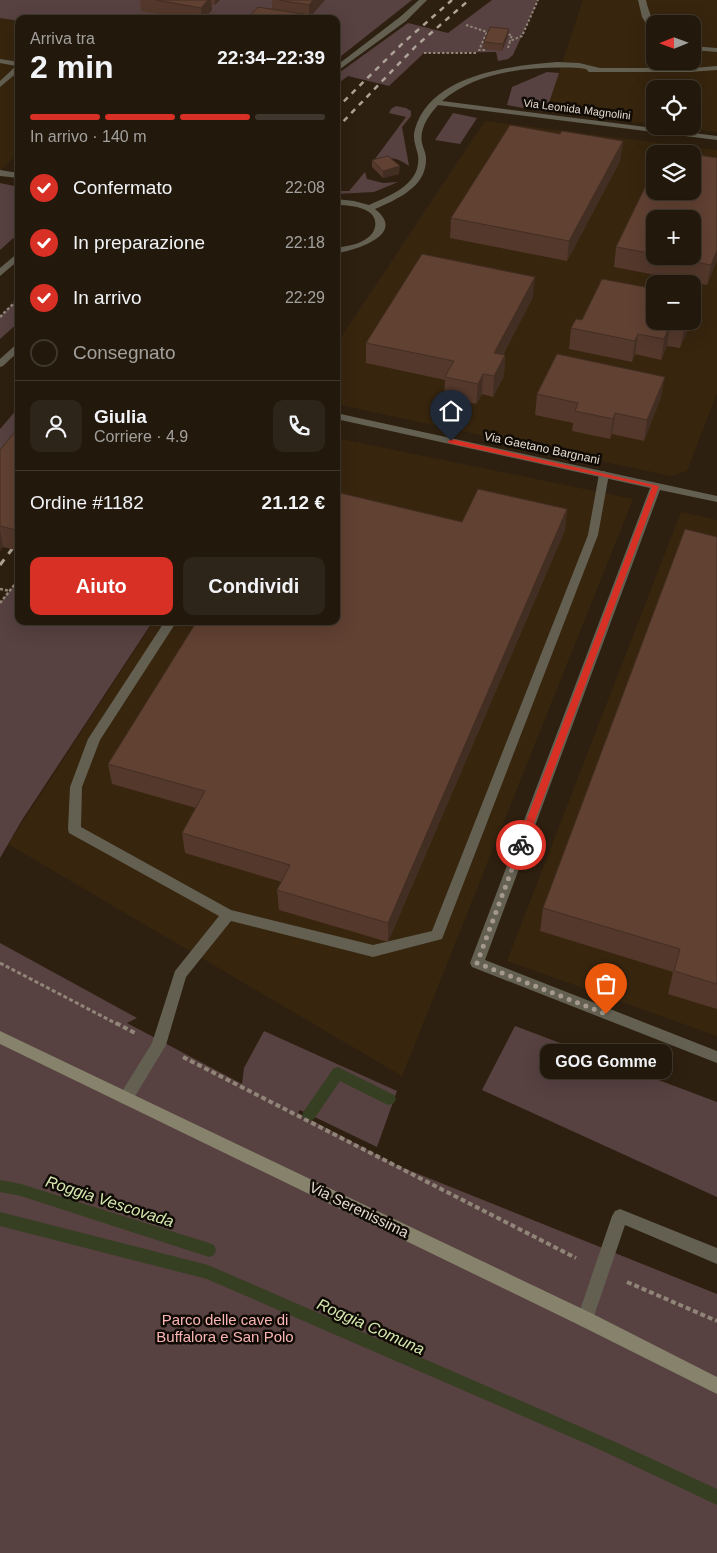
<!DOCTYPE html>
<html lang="it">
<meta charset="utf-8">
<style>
:root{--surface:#22180c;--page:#2e251a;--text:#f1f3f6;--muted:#a2a09d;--line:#3f372d;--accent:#d93025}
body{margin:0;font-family:Helvetica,sans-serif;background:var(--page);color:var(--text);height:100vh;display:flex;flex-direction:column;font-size:19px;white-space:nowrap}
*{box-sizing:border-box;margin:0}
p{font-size:16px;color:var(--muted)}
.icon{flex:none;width:28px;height:28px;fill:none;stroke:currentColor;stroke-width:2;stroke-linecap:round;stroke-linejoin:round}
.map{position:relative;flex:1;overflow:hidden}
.panel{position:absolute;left:15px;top:15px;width:325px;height:610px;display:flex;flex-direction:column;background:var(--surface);border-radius:10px;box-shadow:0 5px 20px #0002,0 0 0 1px var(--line)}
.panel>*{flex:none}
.needle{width:32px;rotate:269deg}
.fabs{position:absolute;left:646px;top:15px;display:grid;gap:10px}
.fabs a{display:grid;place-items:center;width:55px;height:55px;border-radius:10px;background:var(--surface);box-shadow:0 5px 20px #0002,0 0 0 1px var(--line);font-size:25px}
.pin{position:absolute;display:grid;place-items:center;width:42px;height:42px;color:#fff;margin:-51px -21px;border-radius:50% 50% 50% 0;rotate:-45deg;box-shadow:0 0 5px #0007}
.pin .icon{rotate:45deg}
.courier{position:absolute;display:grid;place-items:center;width:50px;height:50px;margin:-25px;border:4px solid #d93025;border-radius:50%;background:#fff;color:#222;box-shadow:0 1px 6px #0007}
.bubble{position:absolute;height:35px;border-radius:10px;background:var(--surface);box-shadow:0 5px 20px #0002,0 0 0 1px var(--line);font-size:16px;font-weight:700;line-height:35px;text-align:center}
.overview em{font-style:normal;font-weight:700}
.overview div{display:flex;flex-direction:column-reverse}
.overview{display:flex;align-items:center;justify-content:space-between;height:85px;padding:0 15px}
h1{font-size:32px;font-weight:700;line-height:38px}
.bar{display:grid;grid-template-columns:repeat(4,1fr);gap:8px 5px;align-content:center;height:60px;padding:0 15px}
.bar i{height:6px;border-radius:4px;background:var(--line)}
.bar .active{background:var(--accent)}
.bar p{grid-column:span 4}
.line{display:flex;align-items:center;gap:12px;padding:0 15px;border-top:1px solid var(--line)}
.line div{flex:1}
.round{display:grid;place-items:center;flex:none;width:52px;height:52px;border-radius:10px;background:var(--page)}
ol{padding:0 15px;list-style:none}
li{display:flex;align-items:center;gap:15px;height:55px}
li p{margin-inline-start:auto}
li .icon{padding:5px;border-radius:50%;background:var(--accent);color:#fff;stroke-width:4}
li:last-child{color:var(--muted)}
li i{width:28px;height:28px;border:2px solid var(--line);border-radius:50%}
.primary-button{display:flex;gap:10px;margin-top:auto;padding:10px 15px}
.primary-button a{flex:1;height:58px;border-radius:10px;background:var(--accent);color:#fff;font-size:20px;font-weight:700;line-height:58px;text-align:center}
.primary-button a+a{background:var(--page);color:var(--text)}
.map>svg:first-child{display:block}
</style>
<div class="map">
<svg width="717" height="1553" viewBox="0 0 717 1553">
<rect width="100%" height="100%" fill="#2e2010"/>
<g fill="#37250e" fill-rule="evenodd">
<path d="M583 0H717V132L665 126H692V89H655V125L546 112ZM655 24H692V61H655Z"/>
<path d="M0 14 19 19V152L0 171Z"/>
<path d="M485 121 717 150V393L687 471 671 476 336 404V345ZM655 154H692V191H655ZM655 219H692V256H655ZM655 284H692V321H655Z"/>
<path d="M336 438 633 499 402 1076 8 844 154 621H336Z"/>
<path d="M681 512 717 520V1036L507 961Z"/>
</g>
<g fill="#574141">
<path d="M0 0H412L336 60V19H19V21L0 18Z"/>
<path d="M492 0H538L513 55 508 59 498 61 496 52 424 53 389 86 348 76 336 85V75L408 23 448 33Z"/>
<path d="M547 72 559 73 546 112 507 105 512 87Z"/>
<path d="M396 106 406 108 411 111V116L402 127 409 166C397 157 385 155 372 163L406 117 389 113 391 109Z"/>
<path d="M453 113 477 118 460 144 435 140Z"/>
<path d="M365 172 367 179 383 183 398 182 374 192 336 194V191H349Z"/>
<path d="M0 183 19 187V233L0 250Z"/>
<path d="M19 298V322L0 339V317Z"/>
<path d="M19 407V431L0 453V429Z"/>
<path d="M19 579V621H153L22 820 0 858V603Z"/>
<path d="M0 943 137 1018 127 1023 242 1084 244 1068 264 1031 397 1091 377 1147 300 1110 298 1113 396 1165 717 1294V1553H0Z"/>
<path d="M515 1026 717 1102V1197L482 1090Z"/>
</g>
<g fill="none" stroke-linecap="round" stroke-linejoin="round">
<g fill="#363f21" fill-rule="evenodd">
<path d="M338 1067 394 1095 396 1099 394 1103 389 1105 384 1103 340 1081 314 1119 309 1121 304 1119 302 1115 304 1111 333 1069Z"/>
<path d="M0 1180 21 1184 209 1243 214 1245 216 1250 214 1255 209 1257 21 1196 0 1192Z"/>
<path d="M0 1212 208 1265 613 1441 717 1489V1505L603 1451 207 1279 0 1226Z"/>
</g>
<g stroke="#908578" stroke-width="2" stroke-dasharray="2.5 2" stroke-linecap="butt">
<path d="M466 25 487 32"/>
<path d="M504 34 512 35 510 41"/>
<path d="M508 48 510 41 522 36 538 0"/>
<path d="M485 50H479L487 32H491"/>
<path d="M424 53H476"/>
</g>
<g stroke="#908578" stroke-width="2.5" stroke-dasharray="3 2" stroke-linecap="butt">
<path d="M0 317 19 298"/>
<path d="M17 409H19"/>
<path d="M0 589 10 591"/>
<path d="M0 603 19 579"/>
</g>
<path stroke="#908578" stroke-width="3" stroke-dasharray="4 2.5" stroke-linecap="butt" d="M0 963 119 1025"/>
<g stroke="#908578" stroke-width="4" stroke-dasharray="5 3" stroke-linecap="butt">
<path d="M116 1023 135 1033"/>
<path d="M183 1057 576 1258"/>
<path d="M627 1282 717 1321"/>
</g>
<g fill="#636052" fill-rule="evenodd">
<path d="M638 0H646C648 11 655 23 655 33H652L642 17Z"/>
<path d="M692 46 717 48V52L692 50Z"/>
<path d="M683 61H691L694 68 717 66V70L689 72Z"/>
<path d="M604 471 609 474 598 535 442 939 373 957 231 921 186 977 166 1045 131 1103 126 1105 121 1103 119 1098 121 1093 152 1043 175 971 219 916 69 833 68 829 70 787 88 739 165 621H177L100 740 82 787 81 827 231 910 373 945 432 931 588 535 599 474Z"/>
</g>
<g fill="#636052" fill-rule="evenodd">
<path d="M419 0H427L406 21 336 72V66L400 17Z"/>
<path d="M0 59 19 62V71L0 87V81L16 66 0 63Z"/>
<path d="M557 62 579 63 600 68H692L696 70 692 72H589L586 69 579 68C534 66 478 70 442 101L717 136V140L438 105C429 115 419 129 422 143 423 148 426 153 426 158 427 187 397 199 375 209 407 234 358 249 339 253L341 272 336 275V248C347 246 357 245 366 239 371 236 374 232 375 227 379 207 349 205 336 205V199L354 201 369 205C390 196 422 184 418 155 416 146 412 139 415 129 431 75 507 66 557 62Z"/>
<path d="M0 170 19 173V178L0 176Z"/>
<path d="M19 252V260L0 276V268Z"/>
<path d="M19 342V351L3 366 0 367V359Z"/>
<path d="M336 413 717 496V502L660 490 485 960 717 1051V1063L472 967 470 963 650 488 336 419Z"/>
<path d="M620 1209 717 1248V1264L625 1225 593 1319 591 1325 585 1327 579 1325 577 1319 612 1216 615 1211Z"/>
</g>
<path fill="#87826b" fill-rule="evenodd" d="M0 1031 591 1313 717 1377V1394L579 1325 0 1044Z"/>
<g stroke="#ada396" stroke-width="2.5" stroke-dasharray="5.5 5.5" stroke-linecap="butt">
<path d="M336 109 403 43 452 0"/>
<path d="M336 129 416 46 469 0"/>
</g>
<path stroke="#ada396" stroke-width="3" stroke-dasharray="7 7" stroke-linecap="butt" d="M0 565 19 540"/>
</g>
<g fill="#53382b" fill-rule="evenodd">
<path d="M140 0H220L215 5 212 4V10L204 19H189L141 11Z"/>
<path d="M272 0H325L311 16 272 9Z"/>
<path d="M508 36 502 51 483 49 484 42Z"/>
<path d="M560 134 623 141 620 161 567 261 450 238 451 218Z"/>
<path d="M692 154 717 158V260L707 285 614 267 616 247 655 167V191H692ZM655 219H692V256H655Z"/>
<path d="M372 160 399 174 383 178 372 167Z"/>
<path d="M533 297 503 355H505L504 376 493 397 482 394 476 404 444 397 445 380 366 363V343Z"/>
<path d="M582 320 655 321H691L680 348 667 346 661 360 635 354 632 362 569 349 571 328Z"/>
<path d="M537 394 661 397 644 441 612 434 610 439 572 431 573 423 535 415Z"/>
<path d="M19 427V551L3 547 0 551V450Z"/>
<path d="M567 509 565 530 388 942 279 910 277 890 282 882 185 853 182 833 196 808 112 784 108 764 462 522Z"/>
<path d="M717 537V1009L668 994 673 972 540 931 543 908Z"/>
</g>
<g fill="#432e23">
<path d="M208 0H211L212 10 204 19H201V8Z"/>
<path d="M215 0H220L215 5Z"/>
<path d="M313 0H325L309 18V5Z"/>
<path d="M509 29 508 36 502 51 503 44Z"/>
<path d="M623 141 620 161 567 261 569 241Z"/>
<path d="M400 166 399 174 383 178V171Z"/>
<path d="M717 250V260L707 285 711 265Z"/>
<path d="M535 277 533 297 493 373 494 353Z"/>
<path d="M698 295 694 315 692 319V307Z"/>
<path d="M687 321H691L680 348 684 328Z"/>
<path d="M670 325 667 346 661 360 664 339Z"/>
<path d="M638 334 635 354 632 362 635 341Z"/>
<path d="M505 355 504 376 493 397 494 376Z"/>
<path d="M483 374 482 394 476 404 478 384Z"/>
<path d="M665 377 661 397 644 441 647 420Z"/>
<path d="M615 413 612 434 610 439 613 419Z"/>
<path d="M567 509 565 530 388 942V923Z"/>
<path d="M19 527V541L16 530Z"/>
<path d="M0 531 3 547 0 551Z"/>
</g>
<g fill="#604132" stroke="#432e23">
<path d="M156 0H208L201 8Z"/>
<path d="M279 0H313L309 5Z"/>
<path d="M258 7 315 16 313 19H247Z"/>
<path d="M490 27 509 29 503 44 484 42Z"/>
<path d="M510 125 560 134 562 131 623 141 569 241 451 218Z"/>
<path d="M664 149 691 154H661Z"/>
<path d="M692 154 717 158V250L711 265 665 256H692V219H655V254L616 247 655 167V191H692Z"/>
<path d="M388 156 400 166 383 171 372 160Z"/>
<path d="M422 254 535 277 494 353 505 355 494 376 483 374 478 384 445 377 454 361 366 343Z"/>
<path d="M602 279 655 289V321H687L684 328 670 325 664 339 638 334 635 341 571 328 576 319 582 320Z"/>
<path d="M692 294 698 295 692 307Z"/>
<path d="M557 354 665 377 647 420 615 413 613 419 575 411 578 403 537 394Z"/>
<path d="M19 427V527L16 530 0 526V450Z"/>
<path d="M478 489 567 509 388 923 277 890 290 865 182 833 205 791 108 764 197 621H336V492L462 522Z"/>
<path d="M685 529 717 537V984L674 971 680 949 543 908Z"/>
</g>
<path fill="#d93025" d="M451 439 659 486 526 845 521 848 517 845 652 487 449 443 448 441Z"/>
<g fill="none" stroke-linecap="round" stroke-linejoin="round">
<path stroke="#a4998c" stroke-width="5" stroke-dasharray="0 9" d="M521 845 477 963 606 1014"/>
</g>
<g text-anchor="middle" stroke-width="5" stroke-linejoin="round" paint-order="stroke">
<g font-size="11" fill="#e3dacf" stroke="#110b05">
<text transform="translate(577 109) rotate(7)" y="4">Via Leonida Magnolini</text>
</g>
<g font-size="12" fill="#e3dacf" stroke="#110b05">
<text transform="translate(542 448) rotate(12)" y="4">Via Gaetano Bargnani</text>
</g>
<g font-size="15" fill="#e3dacf" stroke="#110b05">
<text transform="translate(359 1210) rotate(26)" y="5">Via Serenissima</text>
</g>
<g font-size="15" fill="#fab5b5" stroke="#110b05">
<text x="225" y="1325">Parco delle cave di<tspan x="225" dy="17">Buffalora e San Polo</tspan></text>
</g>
<g font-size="16" font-style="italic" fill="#d5e9af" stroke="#110b05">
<text transform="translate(110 1201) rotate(18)" y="6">Roggia Vescovada</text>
<text transform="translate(371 1326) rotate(24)" y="6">Roggia Comuna</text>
</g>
</g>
</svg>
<div class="fabs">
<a><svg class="needle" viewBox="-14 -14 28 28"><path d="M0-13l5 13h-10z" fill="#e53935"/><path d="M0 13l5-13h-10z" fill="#a2a09d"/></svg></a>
<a><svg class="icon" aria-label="locate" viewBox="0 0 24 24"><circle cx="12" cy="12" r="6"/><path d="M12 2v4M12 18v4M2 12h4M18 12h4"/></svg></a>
<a><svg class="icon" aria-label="layers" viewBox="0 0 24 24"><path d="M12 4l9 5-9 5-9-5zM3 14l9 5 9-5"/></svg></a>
<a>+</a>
<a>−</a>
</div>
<div class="pin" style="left:606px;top:1014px;background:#ea580c"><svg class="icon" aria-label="bag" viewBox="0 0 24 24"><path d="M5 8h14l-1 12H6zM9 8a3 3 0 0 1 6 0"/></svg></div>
<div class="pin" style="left:451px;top:441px;background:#1f2937"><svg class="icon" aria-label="home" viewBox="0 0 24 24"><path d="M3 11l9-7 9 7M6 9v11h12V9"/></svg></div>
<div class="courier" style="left:521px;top:845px"><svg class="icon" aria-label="bike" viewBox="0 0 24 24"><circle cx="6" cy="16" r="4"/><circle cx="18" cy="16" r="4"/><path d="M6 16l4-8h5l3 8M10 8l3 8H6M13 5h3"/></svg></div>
<div class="bubble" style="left:540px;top:1044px;width:132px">GOG Gomme</div>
<section class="panel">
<div class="overview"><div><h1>2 min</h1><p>Arriva tra</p></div><em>22:34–22:39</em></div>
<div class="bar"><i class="active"></i><i class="active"></i><i class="active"></i><i></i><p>In arrivo · 140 m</p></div>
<ol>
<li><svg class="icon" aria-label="check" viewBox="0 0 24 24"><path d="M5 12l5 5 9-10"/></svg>Confermato<p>22:08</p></li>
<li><svg class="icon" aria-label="check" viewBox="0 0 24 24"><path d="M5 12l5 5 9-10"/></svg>In preparazione<p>22:18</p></li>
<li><svg class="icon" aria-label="check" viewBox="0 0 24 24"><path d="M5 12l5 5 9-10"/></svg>In arrivo<p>22:29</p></li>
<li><i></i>Consegnato</li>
</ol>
<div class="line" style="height:90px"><a class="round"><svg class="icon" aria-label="person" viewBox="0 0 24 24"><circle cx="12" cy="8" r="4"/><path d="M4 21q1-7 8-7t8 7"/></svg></a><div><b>Giulia</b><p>Corriere · 4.9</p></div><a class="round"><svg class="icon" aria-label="phone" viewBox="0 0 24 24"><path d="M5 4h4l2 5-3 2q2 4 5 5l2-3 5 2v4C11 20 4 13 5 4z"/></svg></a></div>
<div class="line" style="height:65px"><div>Ordine #1182</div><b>21.12 €</b></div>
<div class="primary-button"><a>Aiuto</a><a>Condividi</a></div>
</section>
</div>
